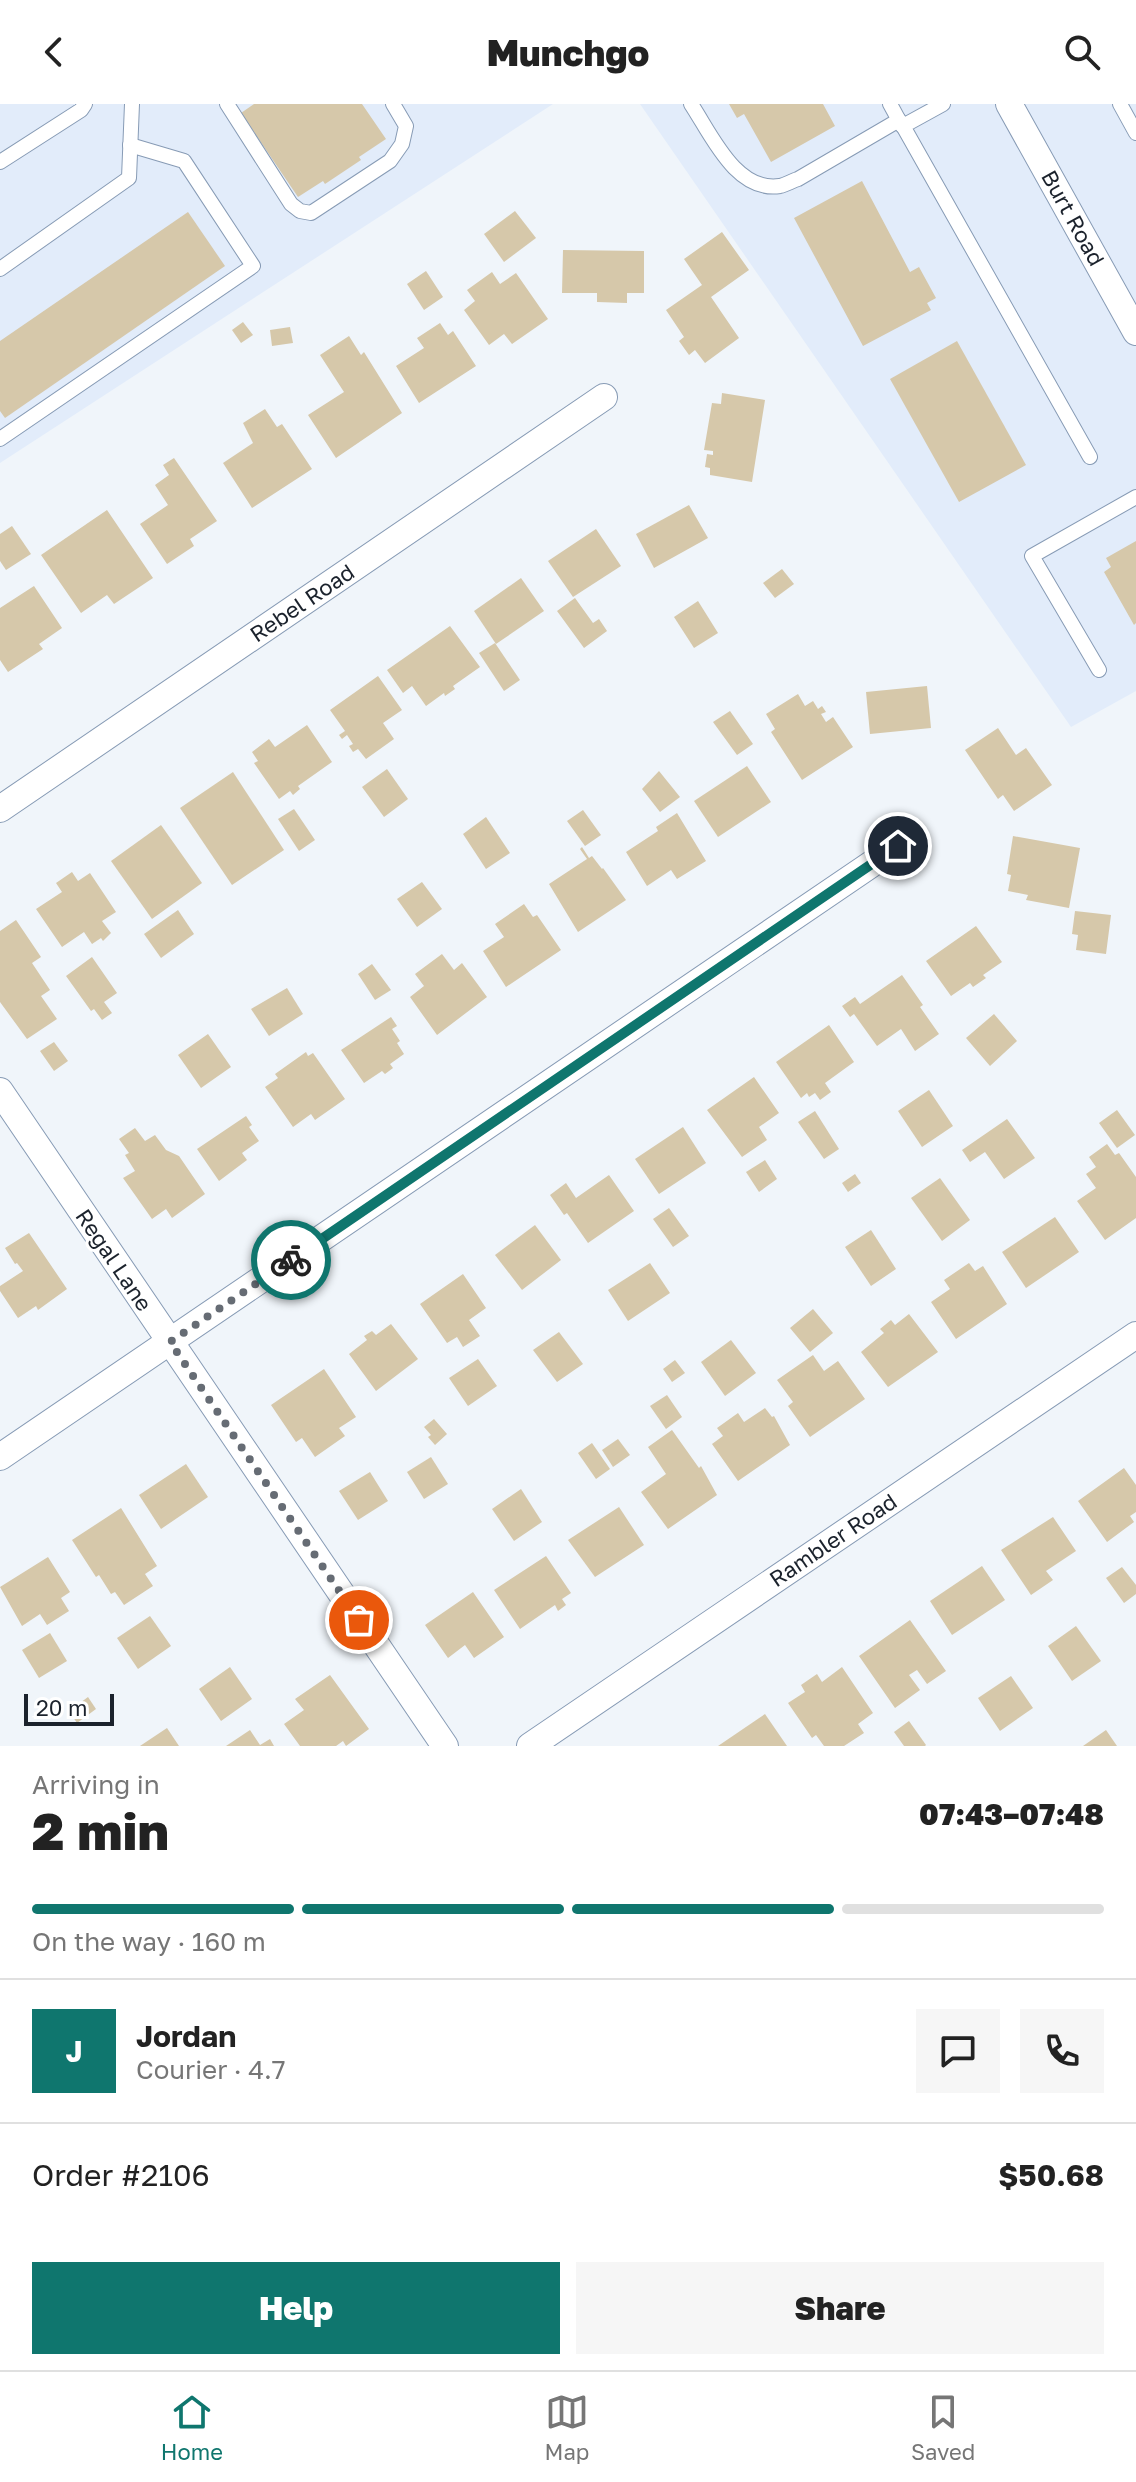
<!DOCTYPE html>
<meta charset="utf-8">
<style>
:root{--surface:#fff;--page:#f6f6f6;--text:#222;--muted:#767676;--line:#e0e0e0;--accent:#0f766e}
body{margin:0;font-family:"Golos Text",sans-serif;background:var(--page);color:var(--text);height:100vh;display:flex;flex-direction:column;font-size:30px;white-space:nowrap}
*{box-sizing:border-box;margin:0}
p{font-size:26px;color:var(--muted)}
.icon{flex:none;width:44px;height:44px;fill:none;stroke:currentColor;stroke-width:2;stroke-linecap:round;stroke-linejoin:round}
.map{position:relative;height:1642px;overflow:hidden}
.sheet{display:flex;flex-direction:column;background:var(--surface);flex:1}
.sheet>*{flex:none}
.scale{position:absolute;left:24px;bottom:20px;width:90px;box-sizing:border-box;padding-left:8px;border:4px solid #1b222c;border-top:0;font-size:22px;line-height:28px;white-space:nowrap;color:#1b222c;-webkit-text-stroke:6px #fff;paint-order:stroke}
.pin{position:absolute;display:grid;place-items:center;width:68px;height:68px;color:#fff;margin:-34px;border:4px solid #fff;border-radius:50%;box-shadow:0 2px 8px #0007}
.courier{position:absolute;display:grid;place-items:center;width:80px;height:80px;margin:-40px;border:6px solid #0f766e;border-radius:50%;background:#fff;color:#222;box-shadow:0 2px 10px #0007}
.summary em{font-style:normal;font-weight:800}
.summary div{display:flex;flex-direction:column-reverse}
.summary{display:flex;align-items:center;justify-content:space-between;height:136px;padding:0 32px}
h1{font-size:52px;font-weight:800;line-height:60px}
.bar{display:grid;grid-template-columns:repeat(4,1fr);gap:12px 8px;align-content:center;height:96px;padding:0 32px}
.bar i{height:10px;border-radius:6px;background:var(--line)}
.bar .current{background:var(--accent)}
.bar p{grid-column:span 4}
.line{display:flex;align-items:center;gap:20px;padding:0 32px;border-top:2px solid var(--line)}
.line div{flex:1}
.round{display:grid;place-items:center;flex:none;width:84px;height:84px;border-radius:0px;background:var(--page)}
.action{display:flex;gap:16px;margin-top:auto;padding:16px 32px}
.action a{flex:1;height:92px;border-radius:0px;background:var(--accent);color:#fff;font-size:32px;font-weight:800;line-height:92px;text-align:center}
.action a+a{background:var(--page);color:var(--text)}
header{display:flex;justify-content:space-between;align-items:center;height:104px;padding:0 32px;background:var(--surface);font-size:36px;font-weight:800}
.tab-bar{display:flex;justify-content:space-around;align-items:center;height:112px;border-top:2px solid var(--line);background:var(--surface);font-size:22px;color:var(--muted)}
.tab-bar a{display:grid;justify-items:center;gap:4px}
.tab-bar .current{color:var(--accent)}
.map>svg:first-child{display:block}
</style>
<header><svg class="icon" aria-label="back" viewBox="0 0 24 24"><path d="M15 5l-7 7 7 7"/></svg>Munchgo<svg class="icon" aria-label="search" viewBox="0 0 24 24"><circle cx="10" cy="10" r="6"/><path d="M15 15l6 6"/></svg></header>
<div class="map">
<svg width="1136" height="1642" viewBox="0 0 1136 1642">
<rect width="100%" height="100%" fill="#f0f5fa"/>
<g fill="#e2ecfa">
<path d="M0 0H553L0 359Z"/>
<path d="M640 0H1136V587L1071 623Z"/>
</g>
<g fill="#d6c8aa">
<path d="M254 0H362L386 35 359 53 361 56 325 80 323 77 298 93 241 9Z"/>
<path d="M729 0H823L835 22 771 58 744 10 737 14Z"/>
<path d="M862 77 910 168 919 163 936 194 927 199 931 206 863 242 794 114Z"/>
<path d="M515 107 536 134 504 158 484 130Z"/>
<path d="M188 108 225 162 5 314 0 307V237Z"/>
<path d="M722 128 749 166 711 193 739 234 705 259 695 246 689 251 679 237 684 233 666 206 702 181 684 155Z"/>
<path d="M563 146 644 147V189H627V199L597 198V189H562Z"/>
<path d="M426 167 443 193 424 206 407 180Z"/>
<path d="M492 168 500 180 516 169 548 215 512 240 504 230 489 241 464 206 475 197 467 186Z"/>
<path d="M243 218 253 231 241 239 232 226Z"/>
<path d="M440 219 448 231 453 227 476 262 419 299 396 262 424 244 417 234Z"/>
<path d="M290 223 293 239 272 242 270 226Z"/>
<path d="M349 232 361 251 364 248 402 309 336 354 308 311 344 288 320 251Z"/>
<path d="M957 237 1026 361 959 398 890 275Z"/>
<path d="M722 289 765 296 752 378 710 371V364L705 363 707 350 713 351V347L704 346 712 299 721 300Z"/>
<path d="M265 305 277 323 282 320 312 365 252 404 223 359 253 339 243 319Z"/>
<path d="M174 354 217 417 190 435 194 442 167 460 140 420 168 401 155 381 169 371 163 361Z"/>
<path d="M689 401 708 434 654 464 636 430Z"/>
<path d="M107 406 153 474 114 500 107 491 81 509 41 451Z"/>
<path d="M12 422 31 450 6 466 0 457V430Z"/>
<path d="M596 425 621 462 573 493 548 457Z"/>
<path d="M1136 437V519L1134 521 1104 468 1111 463 1106 454Z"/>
<path d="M782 465 794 480 775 494 763 479Z"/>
<path d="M521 474 544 507 496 540 474 507Z"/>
<path d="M34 482 62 524 39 540 43 545 8 568 0 556V504Z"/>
<path d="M575 494 593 519 599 515 607 527 584 544 557 507Z"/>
<path d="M698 497 718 529 694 544 674 513Z"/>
<path d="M450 522 480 563 453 582 455 585 445 592 444 589 426 602 412 582 403 589 387 566Z"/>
<path d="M495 539 520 576 504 587 479 549Z"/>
<path d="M378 572 402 606 383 619 394 635 366 655 358 645 353 648 349 642 353 640 347 631 342 635 339 631 345 627 330 606Z"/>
<path d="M927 582 931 624 870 630 866 588Z"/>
<path d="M798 590 805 602 813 597 818 605 822 602 826 608 821 610 826 618 833 613 853 643 802 676 771 628 775 625 766 610Z"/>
<path d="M730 607 753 640 737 651 713 618Z"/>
<path d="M307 621 332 658 298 682 300 685 293 691 290 687 279 695 254 659 258 657 252 648 269 635 275 643Z"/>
<path d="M998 624 1016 651 1026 644 1052 681 1014 707 1003 691 998 695 965 646Z"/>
<path d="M747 662 771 698 718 733 694 697Z"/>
<path d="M387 665 408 695 384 713 362 683Z"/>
<path d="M659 667 680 693 660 708 642 685Z"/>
<path d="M233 668 284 746 232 781 180 704Z"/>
<path d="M294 705 315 736 299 747 278 715Z"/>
<path d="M583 706 601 731 585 742 567 717Z"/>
<path d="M677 709 706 757 677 775 671 766 647 782 626 748 658 727 656 723Z"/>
<path d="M486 713 510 749 486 765 463 730Z"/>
<path d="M161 721 202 779 152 815 111 757Z"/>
<path d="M1013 732 1080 744 1069 804 1026 796 1028 791 1008 787 1011 771 1007 770Z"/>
<path d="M582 743 589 754 592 752 602 765 603 764 626 796 578 828 549 780 587 755 580 745Z"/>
<path d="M72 768 78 777 90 769 116 808 102 817 111 829 103 837 101 834 92 840 84 828 62 843 36 805 62 788 56 779Z"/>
<path d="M422 778 442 805 417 823 397 795Z"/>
<path d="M524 800 533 813 537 811 561 846 506 883 483 847 504 833 495 820Z"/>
<path d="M178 806 194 830 161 854 144 830Z"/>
<path d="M1075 807 1111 811 1106 850 1076 846 1078 831 1072 830Z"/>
<path d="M16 816 41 853 32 859 50 886 41 892 57 915 27 935 0 898V827Z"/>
<path d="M976 822 1002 858 983 871 986 874 973 883 970 879 951 892 926 857Z"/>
<path d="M442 850 454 866 462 859 487 893 437 931 410 893 424 882 415 870Z"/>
<path d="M92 853 117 889 104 898 112 909 102 916 94 905 91 907 66 872Z"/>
<path d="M372 860 391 886 375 896 358 870Z"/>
<path d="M902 871 923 901 920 903 939 930 915 947 901 925 877 942 854 910 850 913 842 902 855 893 860 900Z"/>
<path d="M287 884 303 910 269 932 251 905Z"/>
<path d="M994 910 1017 937 990 962 966 934Z"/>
<path d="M391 913 397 922 392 925 400 937 397 939 404 950 390 960 393 964 385 970 382 967 364 979 341 946Z"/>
<path d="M829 921 854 958 825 979 831 988 820 996 815 989 809 993 807 989 801 994 776 958Z"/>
<path d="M208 930 231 963 201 984 178 951Z"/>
<path d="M54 938 68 957 54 967 40 947Z"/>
<path d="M306 948 308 952 313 949 345 995 315 1016 311 1010 293 1023 265 983 278 974 275 970Z"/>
<path d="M754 973 779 1009 759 1023 767 1036 742 1053 707 1006Z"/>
<path d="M929 986 953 1022 922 1043 898 1007Z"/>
<path d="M1117 1006 1135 1031 1117 1044 1099 1019Z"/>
<path d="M815 1007 839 1045 824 1055 798 1018Z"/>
<path d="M246 1012 252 1021 249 1023 259 1037 242 1049 247 1056 219 1077 197 1045Z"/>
<path d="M1007 1015 1035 1054 1004 1075 985 1048 970 1058 962 1046Z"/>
<path d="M683 1023 706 1059 659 1090 635 1055Z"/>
<path d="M135 1024 145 1037 155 1031 166 1046 179 1052 205 1090 172 1114 166 1105 152 1115 123 1074 135 1067 125 1051 129 1049 119 1035Z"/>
<path d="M1107 1040 1115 1051 1119 1049 1136 1073V1114L1105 1136 1077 1097 1096 1084 1086 1070 1096 1063 1089 1053Z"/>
<path d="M765 1056 777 1075 759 1088 746 1068Z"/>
<path d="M855 1070 861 1079 848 1088 842 1079Z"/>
<path d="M609 1071 634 1107 588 1139 567 1109 564 1111 550 1091 566 1079 576 1094Z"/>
<path d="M940 1074 970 1116 942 1137 911 1094Z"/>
<path d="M669 1104 689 1132 673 1143 653 1115Z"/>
<path d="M1055 1113 1079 1148 1026 1184 1002 1148Z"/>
<path d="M535 1121 561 1156 522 1186 495 1151Z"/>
<path d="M871 1126 896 1165 871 1182 845 1143Z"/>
<path d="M29 1129 67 1185 38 1206 36 1202 18 1214 0 1187V1182L23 1167 17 1159 15 1160 5 1144Z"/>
<path d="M650 1159 670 1189 628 1217 608 1186Z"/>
<path d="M969 1159 975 1167 983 1162 1007 1200 956 1235 931 1198 950 1185 944 1176Z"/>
<path d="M463 1170 486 1204 469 1216 480 1232 463 1243 457 1233 447 1239 420 1200Z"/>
<path d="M813 1205 833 1229 810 1248 790 1224Z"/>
<path d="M909 1210 938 1248 888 1283 861 1248 884 1229 880 1225 891 1216 895 1221Z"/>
<path d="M391 1220 418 1255 376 1287 349 1250 367 1236 364 1232 372 1227 376 1231Z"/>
<path d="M559 1228 583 1260 557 1278 533 1246Z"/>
<path d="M731 1236 756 1269 725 1292 701 1258Z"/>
<path d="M813 1251 824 1267 838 1257 865 1295 810 1333 788 1302 793 1298 777 1276Z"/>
<path d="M478 1255 497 1282 468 1302 449 1274Z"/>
<path d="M675 1256 685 1269 672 1278 663 1265Z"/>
<path d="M324 1265 356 1313 339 1324 345 1332 315 1353 302 1334 296 1338 271 1301Z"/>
<path d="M667 1291 682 1313 666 1325 650 1302Z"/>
<path d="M765 1304 772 1313 774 1312 790 1341 738 1377 712 1340 723 1332 717 1324 738 1309 744 1318Z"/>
<path d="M434 1315 447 1330 435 1341 428 1333 431 1331 424 1323Z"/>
<path d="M672 1326 699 1364 701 1362 717 1391 668 1425 641 1388 666 1370 648 1343Z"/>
<path d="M618 1335 630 1351 613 1363 602 1346Z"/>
<path d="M592 1339 610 1365 596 1375 578 1349Z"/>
<path d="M431 1353 448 1380 424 1395 407 1368Z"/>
<path d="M186 1360 208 1393 161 1425 139 1391Z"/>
<path d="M1124 1364 1136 1381V1408L1130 1412 1134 1418 1107 1438 1078 1397Z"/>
<path d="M370 1368 388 1397 358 1416 339 1387Z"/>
<path d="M521 1385 542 1418 514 1437 492 1405Z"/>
<path d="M619 1403 644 1441 595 1473 568 1436Z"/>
<path d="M121 1404 157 1462 145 1470 153 1482 124 1501 115 1488 111 1490 99 1471 96 1473 72 1436Z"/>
<path d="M1053 1413 1076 1447 1046 1467 1053 1476 1031 1491 1001 1446Z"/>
<path d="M546 1452 571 1489 562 1495 566 1501 558 1507 555 1501 520 1525 494 1486Z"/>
<path d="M48 1453 70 1488 61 1494 69 1507 47 1521 40 1510 22 1522 0 1483Z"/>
<path d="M982 1462 1005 1496 952 1531 930 1497Z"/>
<path d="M1122 1463 1136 1481V1490L1124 1499 1106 1474Z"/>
<path d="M473 1488 504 1533 474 1554 465 1541 448 1554 425 1521Z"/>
<path d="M150 1512 171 1542 138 1565 117 1534Z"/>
<path d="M910 1516 946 1567 927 1580 917 1566 909 1571 920 1586 895 1604 859 1552Z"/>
<path d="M1076 1522 1101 1557 1072 1577 1048 1542Z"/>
<path d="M50 1529 67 1557 39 1574 22 1546Z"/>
<path d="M230 1563 252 1595 221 1617 199 1585Z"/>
<path d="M842 1563 873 1609 858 1620 864 1629 844 1642H824L816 1631 812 1634 788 1599 805 1588 801 1581 817 1570 822 1578Z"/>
<path d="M330 1571 369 1625 346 1642 343 1637 336 1642H300L284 1620 304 1606 295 1595Z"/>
<path d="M1011 1572 1033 1604 1000 1627 978 1594Z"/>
<path d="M88 1593 96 1605 77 1619 69 1607Z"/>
<path d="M765 1610 787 1642H718Z"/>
<path d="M909 1617 926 1641 925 1642H904L894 1628Z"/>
<path d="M167 1624 179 1642H140Z"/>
<path d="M250 1626 260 1641 270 1635 274 1642H226Z"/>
<path d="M1106 1626 1117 1642H1083Z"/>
</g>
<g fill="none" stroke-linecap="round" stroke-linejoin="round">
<defs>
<g id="lane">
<path d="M227 0 291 100 300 107 311 109 390 57 402 40 406 22 393 0"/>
<path d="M691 0C711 30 736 89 780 82 785 81 792 77 798 75L899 16"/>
<path d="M890 0 902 22"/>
<path d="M943 0 903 22 1090 353"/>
<path d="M1120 0 1136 29"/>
<path d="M0 58 81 6 85 0"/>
<path d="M0 165 129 74 132 0"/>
<path d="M0 335 253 162 184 57 130 41"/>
<path d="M1099 566 1032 452 1136 393"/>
</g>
<g id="street">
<path d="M1009 0 1136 228"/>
<path d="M0 705 604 293"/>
<path d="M0 987 445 1642"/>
<path d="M0 1353 898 742"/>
<path d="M530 1642 1136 1231"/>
</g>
</defs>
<use href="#lane" stroke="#879bb5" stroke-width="16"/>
<use href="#street" stroke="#879bb5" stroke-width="28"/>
<use href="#lane" stroke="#fff" stroke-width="14"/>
<use href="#street" stroke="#fff" stroke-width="26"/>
</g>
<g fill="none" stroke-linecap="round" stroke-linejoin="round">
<path stroke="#666c74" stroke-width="8" stroke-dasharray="0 14.4" d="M291 1156 170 1238 359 1516"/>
<path stroke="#0f766e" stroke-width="10" d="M291 1156 898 742"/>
</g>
<g text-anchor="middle" stroke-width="6" stroke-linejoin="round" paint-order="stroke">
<g font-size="22" fill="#1b222c" stroke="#fff">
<text transform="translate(1073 114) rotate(61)" y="8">Burt Road</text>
<text transform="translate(302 499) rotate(-34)" y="8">Rebel Road</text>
<text transform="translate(114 1156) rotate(56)" y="8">Regal Lane</text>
<text transform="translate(833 1436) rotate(-34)" y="8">Rambler Road</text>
</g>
</g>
</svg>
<div class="scale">20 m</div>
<div class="pin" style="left:359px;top:1516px;background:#ea580c"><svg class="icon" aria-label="bag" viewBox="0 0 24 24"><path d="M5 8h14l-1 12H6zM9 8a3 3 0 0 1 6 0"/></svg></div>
<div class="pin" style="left:898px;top:742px;background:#1f2937"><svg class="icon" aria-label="home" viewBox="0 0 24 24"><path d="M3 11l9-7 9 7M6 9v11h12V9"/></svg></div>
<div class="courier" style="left:291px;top:1156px"><svg class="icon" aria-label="bike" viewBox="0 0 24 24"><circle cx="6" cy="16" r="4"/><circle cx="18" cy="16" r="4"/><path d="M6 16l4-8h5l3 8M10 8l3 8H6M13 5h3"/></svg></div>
</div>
<section class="sheet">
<div class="summary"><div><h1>2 min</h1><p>Arriving in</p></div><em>07:43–07:48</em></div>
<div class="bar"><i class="current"></i><i class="current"></i><i class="current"></i><i></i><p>On the way · 160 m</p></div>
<div class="line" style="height:144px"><b class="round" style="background:var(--accent);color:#fff">J</b><div><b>Jordan</b><p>Courier · 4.7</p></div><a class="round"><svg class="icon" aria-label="chat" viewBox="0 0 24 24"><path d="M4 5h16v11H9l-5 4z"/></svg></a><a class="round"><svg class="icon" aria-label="phone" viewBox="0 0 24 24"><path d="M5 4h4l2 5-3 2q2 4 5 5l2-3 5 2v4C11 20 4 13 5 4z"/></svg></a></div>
<div class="line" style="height:104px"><div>Order #2106</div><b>$50.68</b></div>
<div class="action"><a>Help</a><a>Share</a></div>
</section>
<nav class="tab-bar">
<a class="current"><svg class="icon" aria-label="home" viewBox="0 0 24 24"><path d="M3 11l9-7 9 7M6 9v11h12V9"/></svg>Home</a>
<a><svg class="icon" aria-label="map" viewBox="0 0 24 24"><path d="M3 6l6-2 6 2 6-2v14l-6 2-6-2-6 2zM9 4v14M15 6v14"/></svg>Map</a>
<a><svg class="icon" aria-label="saved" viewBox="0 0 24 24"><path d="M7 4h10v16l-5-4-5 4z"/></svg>Saved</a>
</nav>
